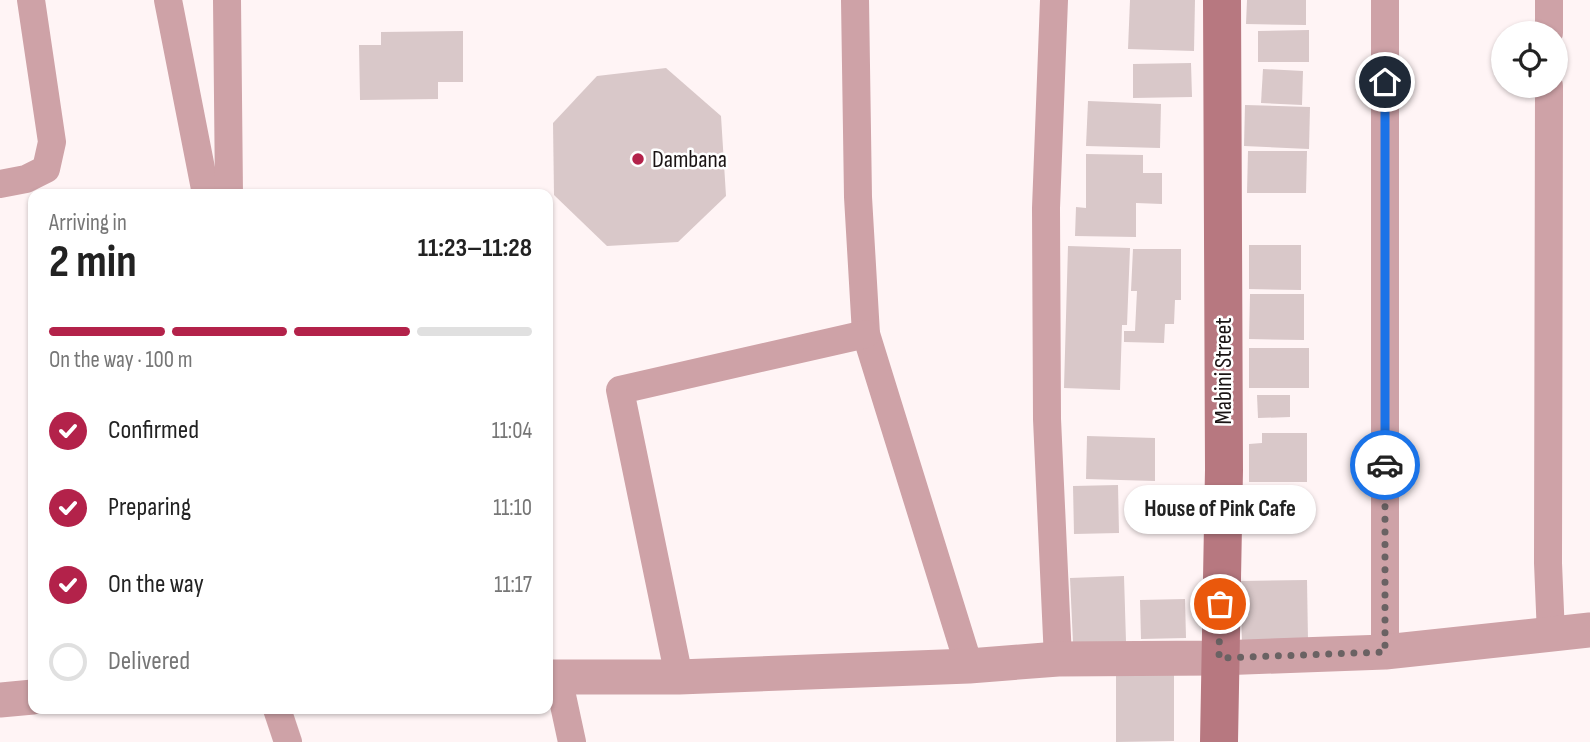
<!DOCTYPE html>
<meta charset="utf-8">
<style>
:root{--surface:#fff;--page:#f6f6f6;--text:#222;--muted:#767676;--line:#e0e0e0;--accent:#b3224a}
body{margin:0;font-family:"Sofia Sans Condensed",sans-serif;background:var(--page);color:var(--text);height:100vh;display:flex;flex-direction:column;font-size:26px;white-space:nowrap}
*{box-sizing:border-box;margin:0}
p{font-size:23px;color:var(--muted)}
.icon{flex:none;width:38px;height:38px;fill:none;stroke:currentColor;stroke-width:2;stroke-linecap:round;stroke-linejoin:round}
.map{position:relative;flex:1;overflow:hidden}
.side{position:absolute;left:28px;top:189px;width:525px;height:525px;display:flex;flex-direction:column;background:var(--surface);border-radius:14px;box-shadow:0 2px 5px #0004}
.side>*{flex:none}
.controls{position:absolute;left:1491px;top:21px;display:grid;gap:14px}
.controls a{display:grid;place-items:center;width:77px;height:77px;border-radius:50%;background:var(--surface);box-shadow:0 2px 5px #0004;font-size:35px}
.pin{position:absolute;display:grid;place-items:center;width:60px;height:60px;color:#fff;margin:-30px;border:4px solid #fff;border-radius:50%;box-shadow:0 2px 7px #0007}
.courier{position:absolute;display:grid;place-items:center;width:70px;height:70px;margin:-35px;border:5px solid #1a73e8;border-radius:50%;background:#fff;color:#222;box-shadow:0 2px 9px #0007}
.bubble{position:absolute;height:49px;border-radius:24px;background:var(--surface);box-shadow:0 2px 5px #0004;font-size:23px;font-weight:700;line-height:49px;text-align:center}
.headline em{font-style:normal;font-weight:700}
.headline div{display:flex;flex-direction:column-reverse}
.headline{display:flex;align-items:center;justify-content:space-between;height:119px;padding:0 21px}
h1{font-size:46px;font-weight:700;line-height:52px}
.bar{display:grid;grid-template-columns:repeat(4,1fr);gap:10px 7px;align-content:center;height:84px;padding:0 21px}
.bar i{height:9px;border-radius:5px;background:var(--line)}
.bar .selected{background:var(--accent)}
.bar p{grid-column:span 4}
ol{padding:0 21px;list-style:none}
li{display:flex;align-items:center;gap:21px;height:77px}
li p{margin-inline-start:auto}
li .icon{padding:7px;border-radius:50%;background:var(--accent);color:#fff;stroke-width:4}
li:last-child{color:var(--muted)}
li i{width:38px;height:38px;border:4px solid var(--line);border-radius:50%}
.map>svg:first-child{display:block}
</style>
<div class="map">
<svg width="1590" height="742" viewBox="0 0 1590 742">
<rect width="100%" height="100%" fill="#fff4f5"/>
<g fill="#d9c8c9">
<path d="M1130 0H1195L1194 51 1128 49Z"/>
<path d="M1247 0H1306V25L1246 24Z"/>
<path d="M1309 30V62H1258V31Z"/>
<path d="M463 31V82H438V99L360 100 359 45H381V32Z"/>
<path d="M1191 63 1192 97 1133 98V64Z"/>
<path d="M666 68 721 116 726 196 678 242 607 246 554 195 553 123 597 76Z"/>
<path d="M1263 69 1303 71 1302 105 1261 103Z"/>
<path d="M1088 101 1161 104 1160 148 1086 146Z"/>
<path d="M1245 105 1310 107 1309 149 1244 146Z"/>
<path d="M1248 151H1307L1306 193H1247Z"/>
<path d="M1086 154 1143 155V173H1162V204L1136 203V237L1075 236 1076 207 1086 208Z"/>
<path d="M1249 245H1301V290L1249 289Z"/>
<path d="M1068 246 1130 248 1127 325H1122L1120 390 1064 388Z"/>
<path d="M1133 249H1181V300H1175L1174 324H1165L1164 343 1124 342V331H1135L1137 291H1131Z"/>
<path d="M1250 294H1304V340L1249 339Z"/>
<rect x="1249" y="348" width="60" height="40"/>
<path d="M1257 395H1290V417L1258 418Z"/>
<path d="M1262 433H1307V482H1249V444L1262 443Z"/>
<path d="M1087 436 1155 438V481L1086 479Z"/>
<path d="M1118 485 1119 533 1074 534 1073 486Z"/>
<path d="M1124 576 1126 642 1073 643 1070 578Z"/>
<path d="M1307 580 1308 641 1242 642 1240 581Z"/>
<path d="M1185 599 1186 638 1141 639 1140 600Z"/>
<path d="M1116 674H1174V741L1116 742Z"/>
</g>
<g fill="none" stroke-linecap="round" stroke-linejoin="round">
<g stroke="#cea2a7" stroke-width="28">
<path d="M168 0 206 194"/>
<path d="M227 0 229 194"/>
<path d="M855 0 858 197 866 334 969 666"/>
<path d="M1054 0 1046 208 1047 419 1058 659"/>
<path d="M1549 33V0"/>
<path d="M1549 86 1548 563 1551 635"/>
<path d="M0 184 26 179 46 169 52 142 31 0"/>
<path d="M1385 652V0"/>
<path d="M558 677 572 742"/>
<path d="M679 677 620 390 866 334"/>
<path d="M277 709 288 742"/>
</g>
<g stroke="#cea2a7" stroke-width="35">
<path d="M548 677H679L969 666 1058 659 1218 658 1385 652 1590 630"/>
<path d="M0 700 33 697"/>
</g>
<path stroke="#b77880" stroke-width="38" d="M1219 742 1224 470 1222 0"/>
</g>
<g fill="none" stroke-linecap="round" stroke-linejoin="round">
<path stroke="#6a6263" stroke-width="7" stroke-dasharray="0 12.6" d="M1220 604 1219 658 1385 652V465"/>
<path stroke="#1a73e8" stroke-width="9" d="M1385 82V465"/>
</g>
<circle fill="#b3224a" stroke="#fff" stroke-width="2.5" cx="638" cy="159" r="7"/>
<g text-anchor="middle" stroke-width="5" stroke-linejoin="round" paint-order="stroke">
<g font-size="24" fill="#1a1414" stroke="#fff" text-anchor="start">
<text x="652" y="167">Dambana</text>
</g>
<g font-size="24" fill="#1a1414" stroke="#fff">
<text transform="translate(1223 371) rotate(-90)" y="8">Mabini Street</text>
</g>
</g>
</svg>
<div class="controls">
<a><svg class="icon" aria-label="locate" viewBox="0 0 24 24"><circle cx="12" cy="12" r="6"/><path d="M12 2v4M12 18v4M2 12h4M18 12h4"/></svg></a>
</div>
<div class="pin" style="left:1220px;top:604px;background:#ea580c"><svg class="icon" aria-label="bag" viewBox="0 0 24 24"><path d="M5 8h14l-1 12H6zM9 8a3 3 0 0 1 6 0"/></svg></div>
<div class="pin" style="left:1385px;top:82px;background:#1f2937"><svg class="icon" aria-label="home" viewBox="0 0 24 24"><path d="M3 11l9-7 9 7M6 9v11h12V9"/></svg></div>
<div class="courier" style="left:1385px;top:465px"><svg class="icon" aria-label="car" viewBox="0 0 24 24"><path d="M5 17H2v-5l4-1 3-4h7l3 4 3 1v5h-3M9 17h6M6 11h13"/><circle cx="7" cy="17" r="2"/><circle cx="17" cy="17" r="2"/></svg></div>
<div class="bubble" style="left:1124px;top:485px;width:192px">House of Pink Cafe</div>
<section class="side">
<div class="headline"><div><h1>2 min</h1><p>Arriving in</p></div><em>11:23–11:28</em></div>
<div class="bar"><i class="selected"></i><i class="selected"></i><i class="selected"></i><i></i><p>On the way · 100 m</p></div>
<ol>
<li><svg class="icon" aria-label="check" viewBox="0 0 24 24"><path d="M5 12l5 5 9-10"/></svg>Confirmed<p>11:04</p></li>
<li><svg class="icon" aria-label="check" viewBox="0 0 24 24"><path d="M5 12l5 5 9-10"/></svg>Preparing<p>11:10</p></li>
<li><svg class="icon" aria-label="check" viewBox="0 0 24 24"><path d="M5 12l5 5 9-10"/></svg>On the way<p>11:17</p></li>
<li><i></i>Delivered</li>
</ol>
</section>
</div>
